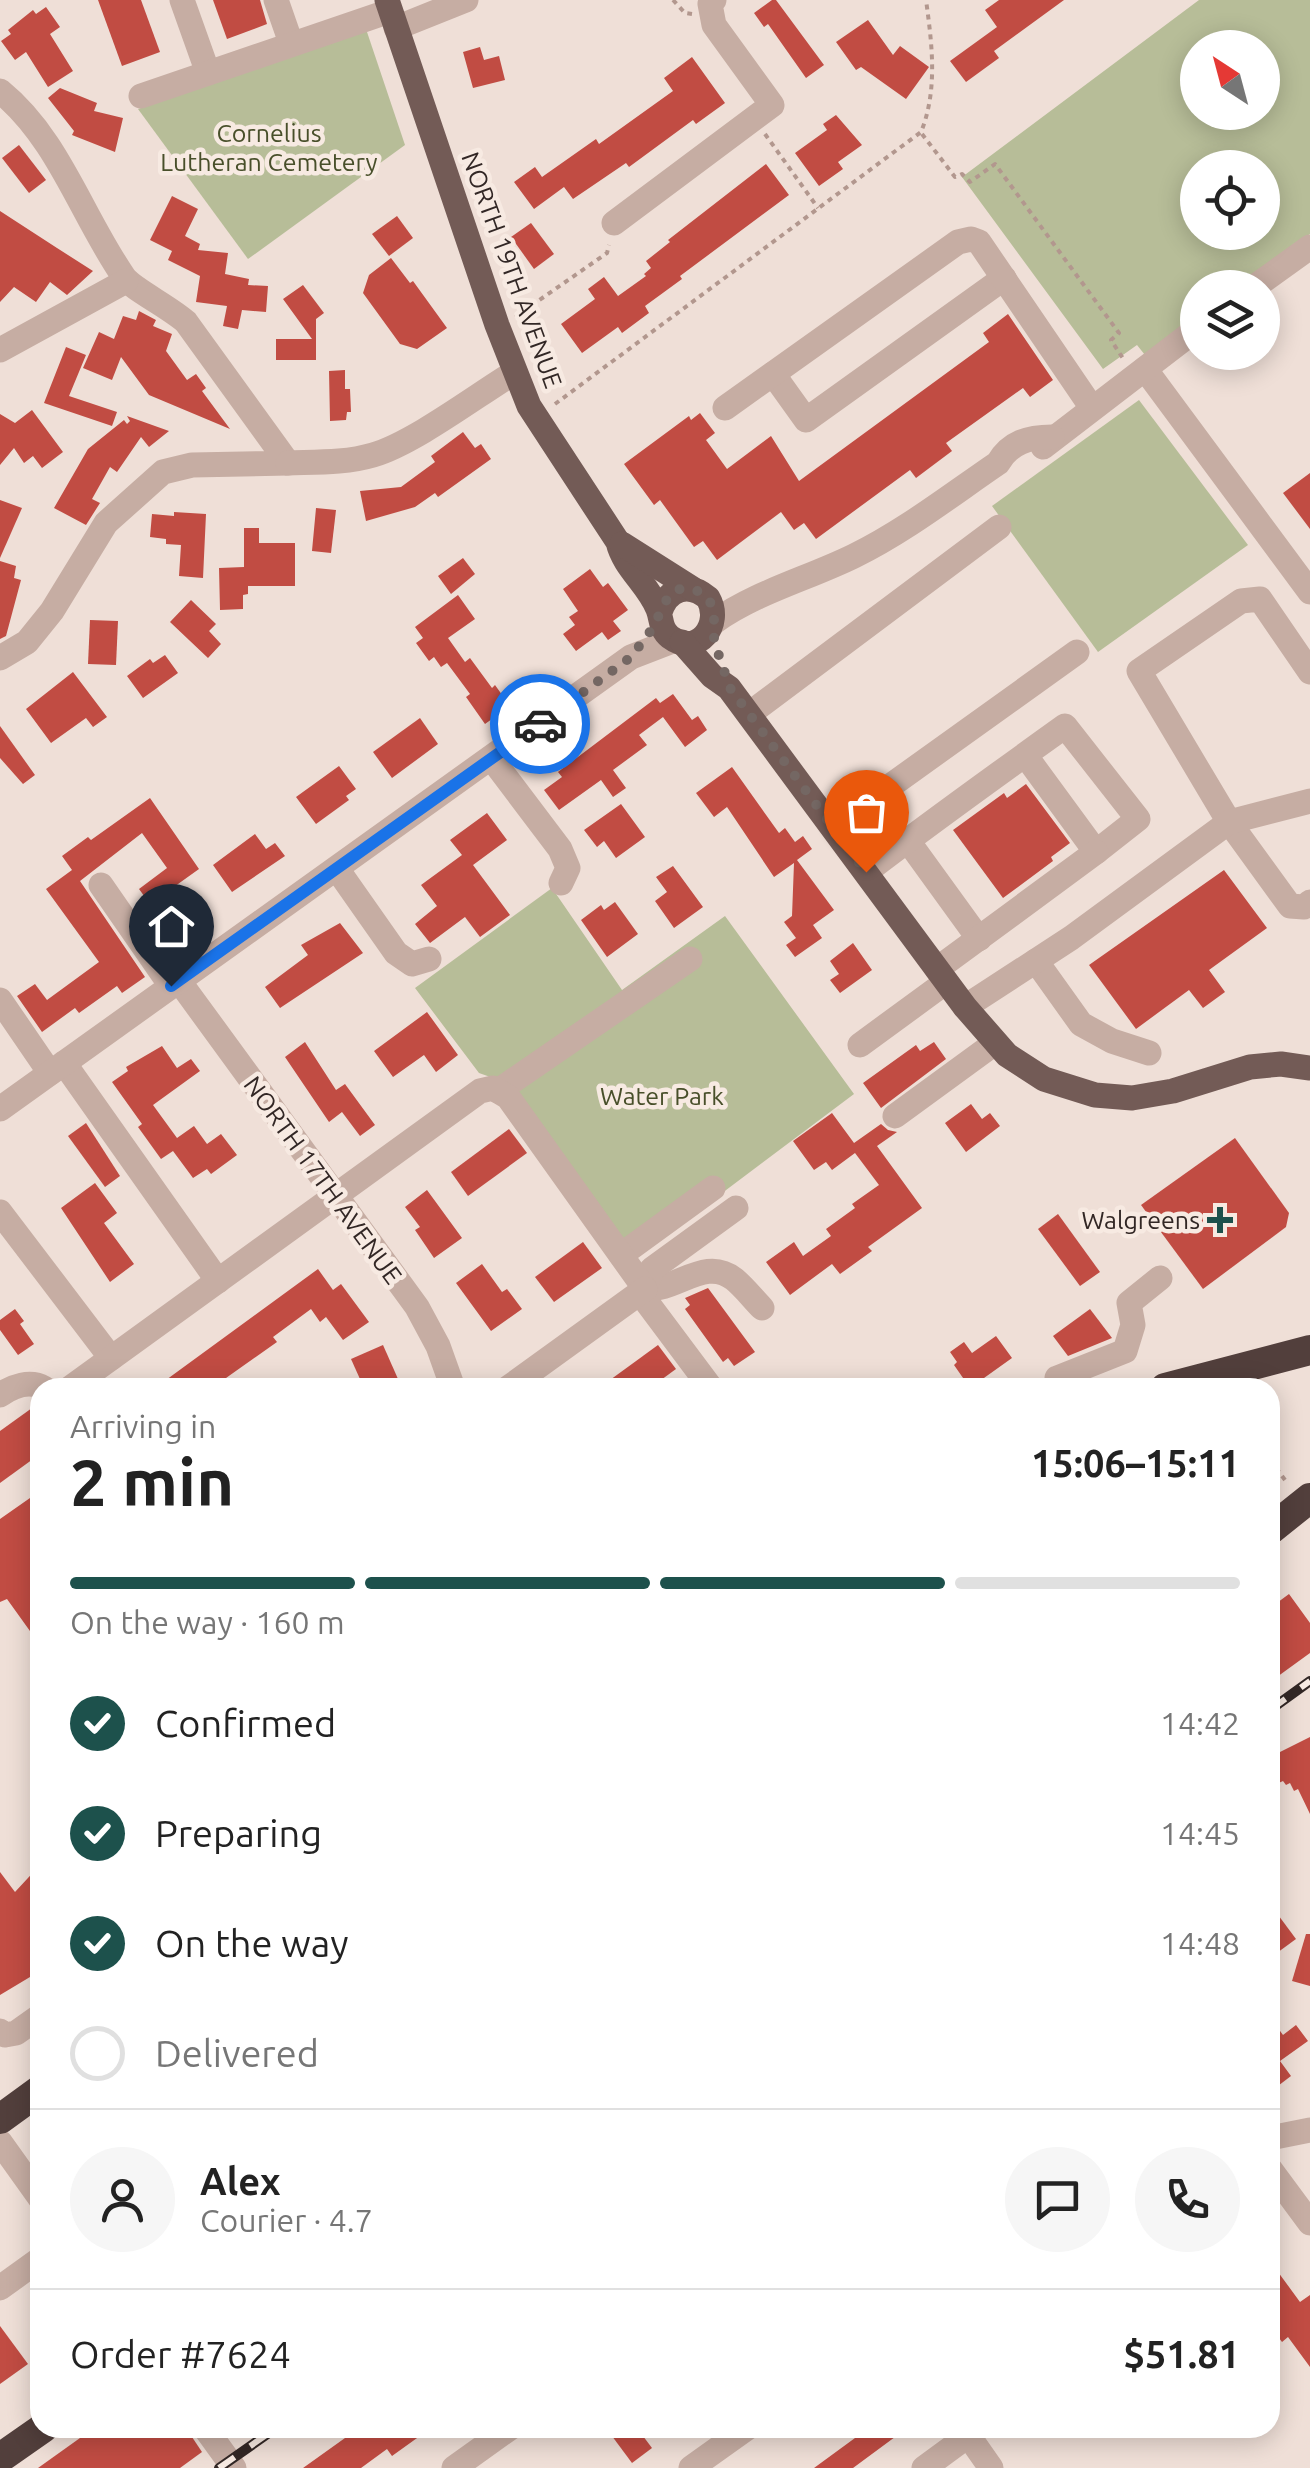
<!DOCTYPE html>
<meta charset="utf-8">
<style>
:root{--surface:#fff;--page:#f6f6f6;--text:#222;--muted:#767676;--line:#e0e0e0;--accent:#1d514c}
body{margin:0;font-family:Ubuntu,sans-serif;background:var(--page);color:var(--text);height:100vh;display:flex;flex-direction:column;font-size:38px;white-space:nowrap}
*{box-sizing:border-box;margin:0}
p{font-size:32px;color:var(--muted)}
.icon{flex:none;width:55px;height:55px;fill:none;stroke:currentColor;stroke-width:2;stroke-linecap:round;stroke-linejoin:round}
.map{position:relative;flex:1;overflow:hidden}
.panel{position:absolute;left:30px;top:1378px;width:1250px;height:1060px;display:flex;flex-direction:column;background:var(--surface);border-radius:30px;box-shadow:0 5px 25px #0003}
.panel>*{flex:none}
.needle{width:65px;rotate:324deg}
.controls{position:absolute;left:1180px;top:30px;display:grid;gap:20px}
.controls a{display:grid;place-items:center;width:100px;height:100px;border-radius:50%;background:var(--surface);box-shadow:0 5px 25px #0003;font-size:50px}
.pin{position:absolute;display:grid;place-items:center;width:85px;height:85px;color:#fff;margin:-102px -42px;border-radius:50% 50% 50% 0;rotate:-45deg;box-shadow:0 0 10px #0007}
.pin .icon{rotate:45deg}
.courier{position:absolute;display:grid;place-items:center;width:100px;height:100px;margin:-50px;border:8px solid #1a73e8;border-radius:50%;background:#fff;color:#222;box-shadow:0 2px 12px #0007}
.overview em{font-style:normal;font-weight:700}
.overview div{display:flex;flex-direction:column-reverse}
.overview{display:flex;align-items:center;justify-content:space-between;height:170px;padding:0 40px}
h1{font-size:65px;font-weight:700;line-height:75px}
.bar{display:grid;grid-template-columns:repeat(4,1fr);gap:15px 10px;align-content:center;height:120px;padding:0 40px}
.bar i{height:12px;border-radius:8px;background:var(--line)}
.bar .on{background:var(--accent)}
.bar p{grid-column:span 4}
.line{display:flex;align-items:center;gap:25px;padding:0 40px;border-top:2px solid var(--line)}
.line div{flex:1}
.round{display:grid;place-items:center;flex:none;width:105px;height:105px;border-radius:52px;background:var(--page)}
ol{padding:0 40px;list-style:none}
li{display:flex;align-items:center;gap:30px;height:110px}
li p{margin-inline-start:auto}
li .icon{padding:10px;border-radius:50%;background:var(--accent);color:#fff;stroke-width:4}
li:last-child{color:var(--muted)}
li i{width:55px;height:55px;border:5px solid var(--line);border-radius:50%}
.map>svg:first-child{display:block}
</style>
<div class="map">
<svg width="1310" height="2468" viewBox="0 0 1310 2468">
<rect width="100%" height="100%" fill="#efdfd7"/>
<g fill="#b7bd98" fill-rule="evenodd">
<path d="M1199 0H1310V234L1237 287 1198 288 1197 316 1145 355 1137 345 1103 369 962 177ZM1198 48H1262V112H1198ZM1198 168H1262V232H1198Z"/>
<path d="M366 29 405 145 248 259 138 109Z"/>
<path d="M1139 400 1248 545 1098 652 992 506Z"/>
<path d="M552 888 622 990 725 916 854 1094 649 1248 621 1242 496 1079 479 1073 415 988Z"/>
</g>
<g fill="#c14c43">
<path d="M98 0H141L160 52 122 66Z"/>
<path d="M213 0H260L267 24 227 39Z"/>
<path d="M772 0H776L824 65 806 78 768 24 764 27 754 13Z"/>
<path d="M999 0H1064L994 51 999 58 966 82 950 61 997 27 985 10Z"/>
<path d="M46 7 60 27 50 34 73 71 48 87 26 52 15 60 1 41 11 34 8 30 33 10 36 14Z"/>
<path d="M868 20 893 55 900 46 929 67 906 99 861 67 856 70 836 42Z"/>
<path d="M480 47 484 60 499 56 505 80 473 88 463 52Z"/>
<path d="M692 57 725 103 696 124 693 120 629 167 626 163 573 199 564 187 534 209 514 182 535 167 542 177 596 139 599 144 673 91 664 78Z"/>
<path d="M60 88 97 103 94 111 123 118 115 152 72 135 74 131 48 98Z"/>
<path d="M836 115 862 145 838 162 843 169 819 186 795 153 827 130 823 124Z"/>
<path d="M19 145 46 180 29 193 2 158Z"/>
<path d="M766 164 789 195 680 276 682 279 645 306 649 313 622 333 618 327 582 353 561 324 595 299 588 289 604 277 618 296 646 276 644 274 651 268 646 261 670 242 668 240Z"/>
<path d="M172 196 198 209 185 236 200 244 198 250 228 253 225 274 249 279 248 285 268 286 266 312 242 310 238 329 223 326 227 306 196 302 200 276 168 260 172 251 150 240Z"/>
<path d="M0 211 57 248 93 271 67 295 50 282 36 302 14 287 0 302Z"/>
<path d="M397 216 413 238 389 256 372 234Z"/>
<path d="M531 223 554 254 534 269 511 237Z"/>
<path d="M391 258 410 283 413 281 447 328 417 349 400 344 363 293 369 275Z"/>
<path d="M303 285 324 313 316 319V360H276V339H312L283 299Z"/>
<path d="M139 311 156 320 153 326 172 334 166 351 187 380 196 374 206 388 202 391 230 429 149 395 121 357 112 380 83 368 99 332 114 339 123 316 136 320Z"/>
<path d="M1008 314 1053 380 1030 397 1023 388 946 443 952 451 916 478 910 470 816 539 804 523 794 530 781 512 717 560 703 541 694 547 660 500 654 505 624 464 689 416 691 420 700 413 715 433 706 440 727 469 771 436 799 481 989 342 983 333Z"/>
<path d="M66 347 86 355 69 396 117 412 112 426 44 403Z"/>
<path d="M345 370V389H350L351 412H347L346 420 330 421 329 371Z"/>
<path d="M32 410 63 452 42 468 33 456 24 463 14 448 0 465V414L15 423Z"/>
<path d="M127 416 169 431 149 447 141 437 117 472 110 467 92 499 100 503 86 525 54 508 88 449 124 420 127 424 130 421Z"/>
<path d="M463 432 475 448 481 444 491 459 438 497 435 493 415 507 366 521 360 491 401 487 435 462 431 456Z"/>
<path d="M1310 473V529L1283 493Z"/>
<path d="M0 500 22 508 0 558Z"/>
<path d="M316 508 336 510 331 553 312 551Z"/>
<path d="M174 512 206 514 203 578 179 576 181 545 166 544V539L150 537 152 514 174 516Z"/>
<path d="M244 528H259V543H295V586H248V594L243 595V609L220 610 219 568 244 567Z"/>
<path d="M463 558 475 574 451 594 438 576Z"/>
<path d="M0 561 16 566 14 578 21 580 6 636 0 639Z"/>
<path d="M590 569 603 587 608 583 628 610 613 621 621 631 608 640 602 632 576 651 563 634 575 625 569 617 578 611 563 589Z"/>
<path d="M458 595 475 619 448 638 465 662 470 658 492 688 495 685 510 706 485 724 466 697 470 694 447 663 441 667 434 657 429 661 416 643 423 638 415 627Z"/>
<path d="M191 600 216 624 209 631 221 644 208 658 170 622Z"/>
<path d="M90 620 118 621 116 665 88 664Z"/>
<path d="M165 655 178 673 143 698 127 676 150 659 153 663Z"/>
<path d="M73 672 107 717 93 727 86 718 51 743 26 709Z"/>
<path d="M673 694 692 720 698 716 707 730 685 747 663 717 639 735 647 745 613 770 626 788 613 797 601 780 559 810 544 790 562 777 558 772 656 698 660 703Z"/>
<path d="M420 718 438 744 392 778 373 752Z"/>
<path d="M0 726 35 775 23 784 0 758Z"/>
<path d="M339 766 356 789 346 796 349 800 316 824 296 797Z"/>
<path d="M732 767 779 833 785 828 795 842 803 836 812 849 797 860 834 910 813 925 822 938 795 957 786 945 796 938 784 922 792 916 794 863 774 877 727 807 714 817 696 793Z"/>
<path d="M1026 784 1070 843 1051 857 1053 861 1003 898 953 830 1004 793 1007 798Z"/>
<path d="M150 798 199 869 150 904 139 889 167 868 142 833 80 881 145 977 122 993 117 986 79 1013 75 1008 42 1032 17 996 35 984 47 1000 99 962 46 889 72 870 62 856 88 837 91 840Z"/>
<path d="M621 804 645 837 616 858 604 841 597 847 584 830Z"/>
<path d="M487 813 507 840 473 865 510 915 480 937 465 917 430 943 415 924 437 906 421 885 462 855 450 840Z"/>
<path d="M255 834 266 849 275 843 285 856 232 892 213 865Z"/>
<path d="M673 866 703 907 674 928 655 901 667 892 656 877Z"/>
<path d="M1224 870 1267 928 1209 970 1225 992 1203 1008 1189 990 1136 1029 1089 965Z"/>
<path d="M615 902 638 934 607 957 581 920 601 905 604 910Z"/>
<path d="M340 923 363 953 280 1008 265 987 308 955 301 945Z"/>
<path d="M853 943 872 970 840 993 830 980 839 974 830 961Z"/>
<path d="M427 1012 458 1055 436 1072 424 1055 393 1077 374 1051Z"/>
<path d="M305 1042 336 1090 345 1084 375 1125 360 1136 342 1112 329 1122 285 1057Z"/>
<path d="M934 1042 946 1059 881 1108 863 1083 916 1045 920 1051Z"/>
<path d="M162 1046 177 1068 191 1059 200 1071 153 1105 177 1138 194 1126 207 1144 221 1134 237 1155 211 1174 207 1169 193 1178 173 1151 161 1159 138 1127 142 1124 112 1082 128 1071 126 1067Z"/>
<path d="M971 1104 982 1119 990 1113 1000 1126 966 1152 945 1123Z"/>
<path d="M832 1113 854 1143 881 1124 888 1130 897 1132 877 1146 922 1208 868 1247 872 1251 840 1274 832 1264 790 1295 766 1262 794 1242 803 1256 831 1236 826 1229 855 1208 852 1204 879 1185 855 1153 832 1170 826 1162 814 1170 793 1141Z"/>
<path d="M86 1123 120 1176 105 1187 68 1136Z"/>
<path d="M509 1129 527 1153 468 1196 451 1172Z"/>
<path d="M1235 1138 1289 1213 1286 1227 1203 1289 1141 1205Z"/>
<path d="M95 1183 117 1213 104 1223 134 1264 110 1282 61 1208Z"/>
<path d="M427 1190 462 1238 434 1258 415 1230 420 1227 405 1207Z"/>
<path d="M1058 1214 1100 1272 1080 1286 1038 1229Z"/>
<path d="M583 1242 602 1268 554 1302 535 1277Z"/>
<path d="M482 1264 502 1292 507 1289 522 1309 491 1331 456 1283Z"/>
<path d="M318 1269 333 1290 341 1284 369 1322 343 1340 326 1317 320 1322 311 1309 273 1337 277 1342 226 1378 233 1388H155Z"/>
<path d="M708 1288 755 1352 734 1366 728 1358 723 1362 685 1309 690 1305 685 1298Z"/>
<path d="M15 1309 24 1321 20 1324 34 1344 18 1355 0 1330V1320Z"/>
<path d="M1090 1309 1112 1338 1068 1356 1053 1336Z"/>
<path d="M996 1336 1012 1358 970 1388 954 1365 957 1362 950 1352 964 1342 972 1353Z"/>
<path d="M383 1345 402 1388H364L351 1359Z"/>
<path d="M658 1345 676 1369 650 1388H599Z"/>
<path d="M32 1408 40 1419V1454L0 1483V1431Z"/>
<path d="M40 1491V1645L7 1599 0 1602V1519Z"/>
<path d="M1289 1594 1310 1623V1653L1270 1682V1637L1278 1632 1270 1621V1608Z"/>
<path d="M1310 1737V1814L1298 1789 1294 1791 1290 1783 1286 1785 1283 1781 1270 1787V1757Z"/>
<path d="M40 1865V1971L0 1995V1872L15 1892Z"/>
<path d="M1270 1904 1296 1939 1270 1958Z"/>
<path d="M1306 1934H1310V1986L1292 1981Z"/>
<path d="M1270 2017 1283 2035 1296 2025 1308 2041 1280 2061 1291 2076 1270 2092Z"/>
<path d="M1270 2261 1300 2302 1310 2295V2367L1288 2337 1282 2342 1270 2326Z"/>
<path d="M0 2326 28 2364 0 2384Z"/>
<path d="M94 2428H186L202 2452 180 2468H38Z"/>
<path d="M359 2428H431L392 2456 387 2449 361 2468H303Z"/>
<path d="M606 2428H637L652 2448 632 2463Z"/>
<path d="M847 2428H888L895 2437 853 2468H814L855 2438Z"/>
</g>
<g fill="none" stroke-linecap="round" stroke-linejoin="round">
<g stroke="#b2978e" stroke-width="4" stroke-dasharray="5 5" stroke-linecap="butt">
<path d="M673 0 685 13 692 14"/>
<path d="M765 134 818 208"/>
<path d="M922 134 955 177 962 174 970 182 995 164 1119 333 1111 340 1124 360"/>
<path d="M515 317 607 253 609 245"/>
<path d="M555 404 921 132C938 90 932 44 926 0"/>
<path d="M1270 1460 1288 1484"/>
</g>
<g stroke="#c6ada3" stroke-width="25">
<path d="M182 0 208 73"/>
<path d="M276 0 291 43"/>
<path d="M396 28 466 0"/>
<path d="M0 91C59 139 81 215 124 277 131 288 171 308 186 322L288 463 192 465 163 472 106 523 52 611 27 642 0 658"/>
<path d="M141 96 390 11"/>
<path d="M614 223 772 105 714 25 710 4 714 0"/>
<path d="M1253 288 1310 247"/>
<path d="M0 350 126 281"/>
<path d="M1145 369 1310 592"/>
<path d="M773 374 806 420 1004 278"/>
<path d="M725 408 958 242 971 239 979 242 1092 408"/>
<path d="M1043 447 1198 328"/>
<path d="M288 463C316 462 346 463 373 455 414 443 477 395 515 372"/>
<path d="M714 622C756 592 807 579 854 556 905 531 951 495 998 463 1010 442 1029 437 1052 437"/>
<path d="M1310 672 1260 599 1241 601 1139 671 1229 822 1290 906 1304 907 1310 902"/>
<path d="M749 714 999 527"/>
<path d="M492 759 560 849 568 868 561 883"/>
<path d="M833 827 1077 652"/>
<path d="M908 841 979 939"/>
<path d="M337 869 396 953 412 964 429 959"/>
<path d="M866 872C931 822 998 774 1065 726L1138 819 1096 852 1025 755"/>
<path d="M101 885 171 986"/>
<path d="M1036 961 1081 1024 1112 1041 1149 1053"/>
<path d="M937 969 1096 852"/>
<path d="M179 981 417 1307 438 1346 453 1388"/>
<path d="M0 1000 50 1073"/>
<path d="M965 1007 1071 938 1229 822 1310 801"/>
<path d="M860 1045 946 982"/>
<path d="M64 1063 218 1281"/>
<path d="M498 1091 690 959"/>
<path d="M0 1109 631 657 675 640"/>
<path d="M895 1116 995 1043"/>
<path d="M0 1212 111 1358"/>
<path d="M621 1255 713 1188"/>
<path d="M645 1289C677 1291 705 1256 734 1279 744 1287 753 1299 762 1308"/>
<path d="M645 1289 652 1269 736 1208"/>
<path d="M640 1293 711 1388"/>
<path d="M70 1388 480 1091 493 1088 508 1097 645 1289"/>
<path d="M508 1388 645 1289"/>
<path d="M1062 1388 1057 1378 1125 1351 1133 1325 1129 1303 1160 1278"/>
<path d="M0 1395C13 1386 30 1380 44 1388"/>
<path d="M0 2031 5 2035 16 2033 40 2016"/>
<path d="M1270 2138 1310 2130"/>
<path d="M0 2142 40 2198"/>
<path d="M1270 2169 1310 2223"/>
<path d="M0 2288 40 2259"/>
<path d="M205 2428 234 2468"/>
<path d="M963 2428 991 2468"/>
<path d="M454 2468 510 2428"/>
<path d="M691 2468 747 2428"/>
<path d="M924 2468 969 2435"/>
</g>
<g stroke="#735b56" stroke-width="25">
<path d="M387 0 497 325 529 406 618 542C624 568 648 584 658 609 662 619 660 629 670 637 698 658 723 624 708 598 689 582 668 588 660 612"/>
<path d="M622 544 693 589"/>
<path d="M682 642 712 676 729 688 965 1007 1007 1055 1044 1079 1095 1095 1132 1098 1173 1091 1250 1067 1281 1064 1310 1068"/>
</g>
<g stroke="#523f3c" stroke-width="30">
<path d="M1165 1388 1310 1350"/>
<path d="M1270 1530 1310 1498"/>
<path d="M0 2119 40 2090"/>
<path d="M0 2458 43 2428"/>
</g>
<defs>
<g id="rail">
<path d="M1270 1710 1310 1681"/>
<path d="M219 2468 276 2428"/>
</g>
</defs>
<use href="#rail" stroke="#322725" stroke-width="10"/>
<use href="#rail" stroke="#f7eae2" stroke-width="6" stroke-dasharray="19" stroke-linecap="butt"/>
</g>
<g fill="none" stroke-linecap="round" stroke-linejoin="round">
<path stroke="#746763" stroke-width="10" stroke-dasharray="0 18" d="M540 724 631 657 652 629 669 595 680 589 698 591 708 598 714 610V641L730 688 866 872"/>
<path stroke="#1a73e8" stroke-width="12" d="M171 986 540 724"/>
</g>
<path fill="#1d514c" stroke="#f7eae2" stroke-width="4" d="M1215 1205h10v10h10v10h-10v10h-10v-10h-10v-10h10z"/>
<g text-anchor="middle" stroke-width="9" stroke-linejoin="round" paint-order="stroke">
<g font-size="25" fill="#484f2a" stroke="#f7eae2">
<text x="269" y="142">Cornelius<tspan x="269" dy="29">Lutheran Cemetery</tspan></text>
<text x="662" y="1105">Water Park</text>
</g>
<g font-size="25" fill="#322725" stroke="#f7eae2">
<text transform="translate(512 270) rotate(70)" y="9">NORTH 19TH AVENUE</text>
<text transform="translate(323 1180) rotate(54)" y="9">NORTH 17TH AVENUE</text>
</g>
<g font-size="25" fill="#322725" stroke="#f7eae2" text-anchor="end">
<text x="1200" y="1229">Walgreens</text>
</g>
</g>
</svg>
<div class="controls">
<a><svg class="needle" viewBox="-14 -14 28 28"><path d="M0-13l5 13h-10z" fill="#e53935"/><path d="M0 13l5-13h-10z" fill="#767676"/></svg></a>
<a><svg class="icon" aria-label="locate" viewBox="0 0 24 24"><circle cx="12" cy="12" r="6"/><path d="M12 2v4M12 18v4M2 12h4M18 12h4"/></svg></a>
<a><svg class="icon" aria-label="layers" viewBox="0 0 24 24"><path d="M12 4l9 5-9 5-9-5zM3 14l9 5 9-5"/></svg></a>
</div>
<div class="pin" style="left:866px;top:872px;background:#ea580c"><svg class="icon" aria-label="bag" viewBox="0 0 24 24"><path d="M5 8h14l-1 12H6zM9 8a3 3 0 0 1 6 0"/></svg></div>
<div class="pin" style="left:171px;top:986px;background:#1f2937"><svg class="icon" aria-label="home" viewBox="0 0 24 24"><path d="M3 11l9-7 9 7M6 9v11h12V9"/></svg></div>
<div class="courier" style="left:540px;top:724px"><svg class="icon" aria-label="car" viewBox="0 0 24 24"><path d="M5 17H2v-5l4-1 3-4h7l3 4 3 1v5h-3M9 17h6M6 11h13"/><circle cx="7" cy="17" r="2"/><circle cx="17" cy="17" r="2"/></svg></div>
<section class="panel">
<div class="overview"><div><h1>2 min</h1><p>Arriving in</p></div><em>15:06–15:11</em></div>
<div class="bar"><i class="on"></i><i class="on"></i><i class="on"></i><i></i><p>On the way · 160 m</p></div>
<ol>
<li><svg class="icon" aria-label="check" viewBox="0 0 24 24"><path d="M5 12l5 5 9-10"/></svg>Confirmed<p>14:42</p></li>
<li><svg class="icon" aria-label="check" viewBox="0 0 24 24"><path d="M5 12l5 5 9-10"/></svg>Preparing<p>14:45</p></li>
<li><svg class="icon" aria-label="check" viewBox="0 0 24 24"><path d="M5 12l5 5 9-10"/></svg>On the way<p>14:48</p></li>
<li><i></i>Delivered</li>
</ol>
<div class="line" style="height:180px"><a class="round"><svg class="icon" aria-label="person" viewBox="0 0 24 24"><circle cx="12" cy="8" r="4"/><path d="M4 21q1-7 8-7t8 7"/></svg></a><div><b>Alex</b><p>Courier · 4.7</p></div><a class="round"><svg class="icon" aria-label="chat" viewBox="0 0 24 24"><path d="M4 5h16v11H9l-5 4z"/></svg></a><a class="round"><svg class="icon" aria-label="phone" viewBox="0 0 24 24"><path d="M5 4h4l2 5-3 2q2 4 5 5l2-3 5 2v4C11 20 4 13 5 4z"/></svg></a></div>
<div class="line" style="height:130px"><div>Order #7624</div><b>$51.81</b></div>
</section>
</div>
